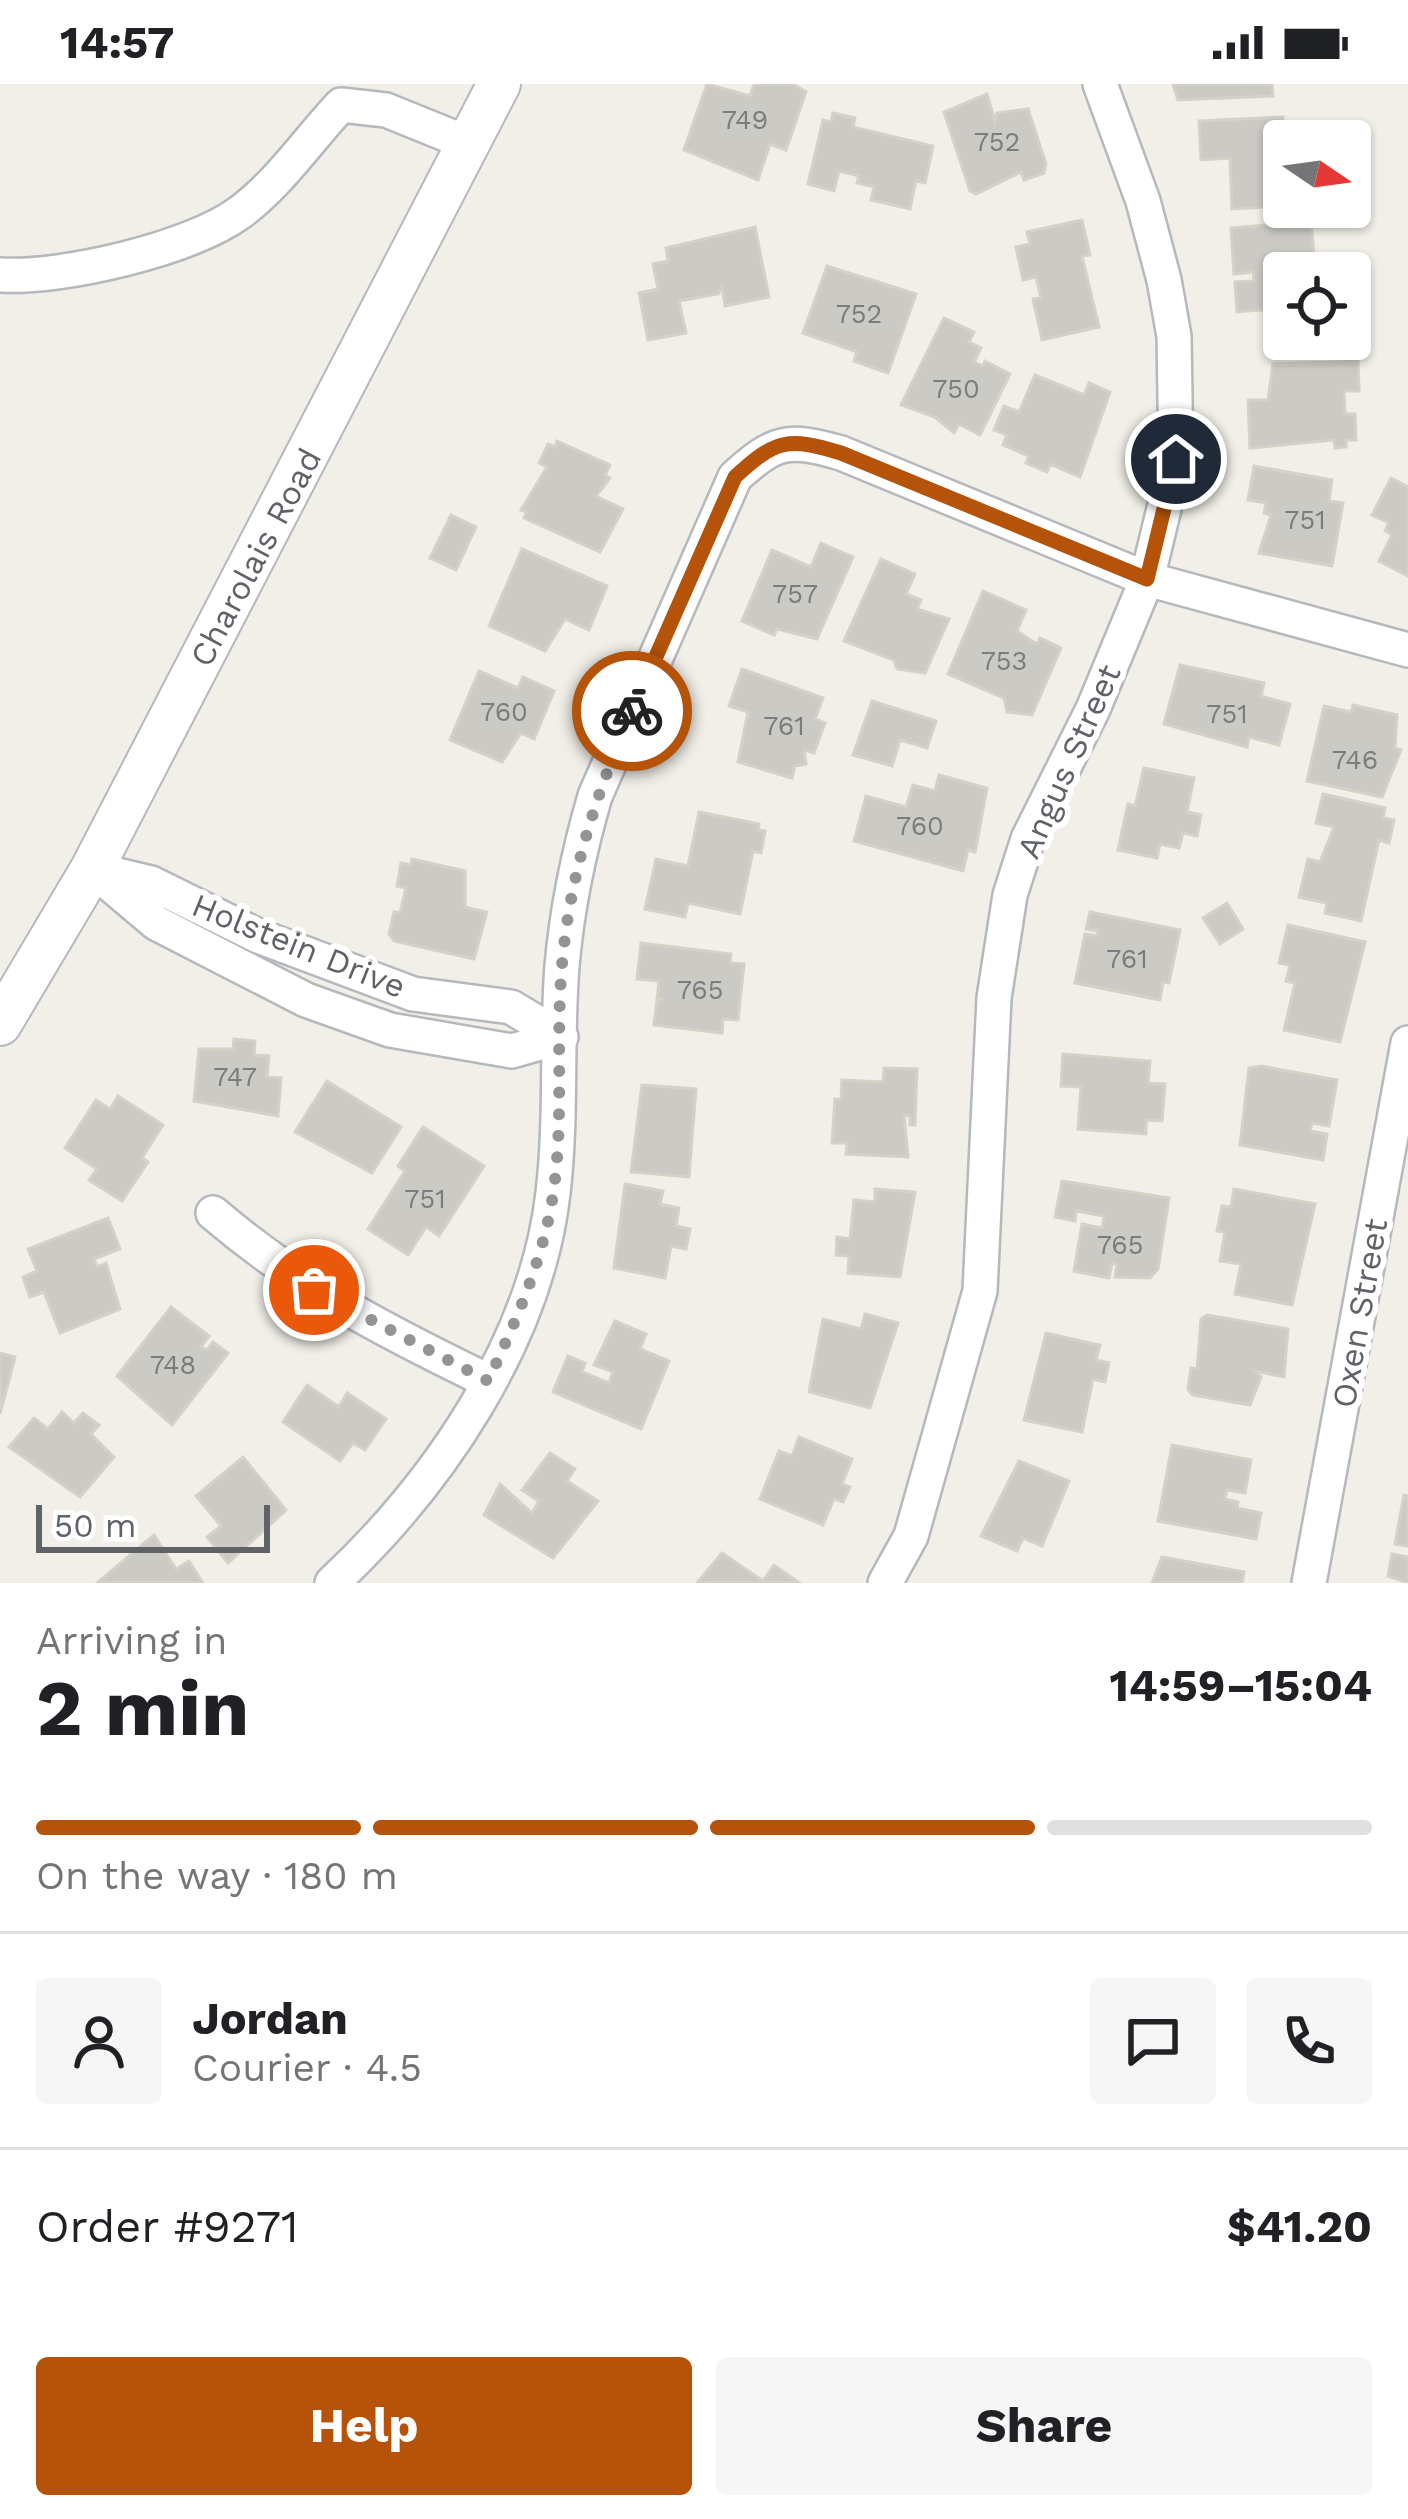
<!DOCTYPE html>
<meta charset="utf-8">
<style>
:root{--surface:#fff;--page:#f6f6f6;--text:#202124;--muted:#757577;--line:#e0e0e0;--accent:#b45309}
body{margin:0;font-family:"Work Sans",sans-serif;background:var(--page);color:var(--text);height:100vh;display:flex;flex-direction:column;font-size:45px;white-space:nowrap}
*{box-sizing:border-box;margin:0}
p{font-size:39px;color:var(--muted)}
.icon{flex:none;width:66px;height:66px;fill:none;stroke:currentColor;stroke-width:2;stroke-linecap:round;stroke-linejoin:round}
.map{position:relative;height:1499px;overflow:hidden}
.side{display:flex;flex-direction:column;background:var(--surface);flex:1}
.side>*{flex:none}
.needle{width:78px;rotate:103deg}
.fabs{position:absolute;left:1263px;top:36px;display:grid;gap:24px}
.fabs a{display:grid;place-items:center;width:108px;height:108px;border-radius:12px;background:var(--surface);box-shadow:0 3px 9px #0004;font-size:60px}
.scale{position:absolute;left:36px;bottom:30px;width:234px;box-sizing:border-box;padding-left:12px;border:6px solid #5f6368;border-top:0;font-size:33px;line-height:42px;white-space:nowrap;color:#5f6368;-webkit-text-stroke:9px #fff;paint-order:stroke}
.pin{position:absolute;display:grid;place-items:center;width:102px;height:102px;color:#fff;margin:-51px;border:6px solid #fff;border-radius:50%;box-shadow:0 3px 12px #0007}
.courier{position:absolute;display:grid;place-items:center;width:120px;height:120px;margin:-60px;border:9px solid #b45309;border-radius:50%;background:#fff;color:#222;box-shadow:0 3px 15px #0007}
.headline em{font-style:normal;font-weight:700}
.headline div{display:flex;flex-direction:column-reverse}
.headline{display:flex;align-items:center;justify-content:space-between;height:204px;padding:0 36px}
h1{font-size:78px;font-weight:700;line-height:90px}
.bar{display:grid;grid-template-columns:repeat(4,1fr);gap:18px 12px;align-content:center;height:144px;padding:0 36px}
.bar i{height:15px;border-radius:9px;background:var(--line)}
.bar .current{background:var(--accent)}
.bar p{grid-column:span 4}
.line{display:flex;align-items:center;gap:30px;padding:0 36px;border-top:3px solid var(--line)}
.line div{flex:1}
.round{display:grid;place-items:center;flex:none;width:126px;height:126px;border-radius:12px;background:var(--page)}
.cta{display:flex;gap:24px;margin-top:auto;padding:24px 36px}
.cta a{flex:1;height:138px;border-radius:12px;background:var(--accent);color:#fff;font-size:48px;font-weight:700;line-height:138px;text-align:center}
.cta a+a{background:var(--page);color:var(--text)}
.status{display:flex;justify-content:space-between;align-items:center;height:84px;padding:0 60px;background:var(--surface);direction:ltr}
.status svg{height:33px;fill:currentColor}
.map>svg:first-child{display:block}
</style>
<div class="status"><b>14:57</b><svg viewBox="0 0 49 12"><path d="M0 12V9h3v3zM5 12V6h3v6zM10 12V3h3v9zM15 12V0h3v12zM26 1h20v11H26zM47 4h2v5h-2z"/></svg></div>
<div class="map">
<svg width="1408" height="1499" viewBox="0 0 1408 1499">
<rect width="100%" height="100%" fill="#f1efe8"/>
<g fill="#cccac5" stroke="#d6d1c6" stroke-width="3">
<path d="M707 0 750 12 754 0H793L806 8 786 66 770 60 758 96 684 66Z"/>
<path d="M1173 0H1272L1273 12 1178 16Z"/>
<path d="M987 10 995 37 997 29 1028 25 1046 80 1044 89 1024 96 1021 88 976 110 970 107 944 28Z"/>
<path d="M833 29 855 34 853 43 933 62 925 99 916 97 910 125 871 116 874 103 857 99 859 92 839 87 834 107 808 100 823 36 831 38Z"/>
<path d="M1283 33 1284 122 1232 125 1230 74 1201 76 1199 37Z"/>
<path d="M1082 136 1090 171 1082 172 1099 243 1042 256 1033 215 1041 214 1036 193 1023 196 1016 163 1030 160 1027 148Z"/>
<path d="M1311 137 1315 185 1337 184 1338 189H1284V224L1237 228 1235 198 1254 197 1253 188 1234 190 1231 144Z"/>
<path d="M755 143 769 213 725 222 722 203 718 210 679 217 686 249 648 256 639 209 658 205 653 180 668 177 666 164Z"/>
<path d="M827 182 916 210 888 289 854 277 857 268 803 249Z"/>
<path d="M944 234 974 248 969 258 981 264 974 278 983 282 985 277 1010 290 980 351 959 340 954 349 935 333 901 321Z"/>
<path d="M1358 277 1359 307H1344L1345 330H1355L1356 356H1346V363L1335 364 1334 356 1250 364 1248 316H1268L1273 280Z"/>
<path d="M1035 291 1084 311 1089 299 1110 308 1080 393 1050 380 1047 388 1026 379 1029 372 1003 361 1007 351 994 346 1004 322 1019 328Z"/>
<path d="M557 357 610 381 605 391 610 394 596 412 623 425 600 468 524 434 527 428 521 426 547 383 539 379 548 360 555 363Z"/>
<path d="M1254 382 1332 396 1329 417 1343 419 1332 482 1259 469 1271 431 1264 429 1266 419 1248 416Z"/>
<path d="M1391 394 1408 403V492L1379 477 1392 451 1385 447 1389 439 1372 431Z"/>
<path d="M451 431 476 443 456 486 430 474Z"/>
<path d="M821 459 853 473 817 555 777 545 774 551 742 537 772 466 811 483Z"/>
<path d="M522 465 607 502 589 546 565 535 545 567 489 542Z"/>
<path d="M881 475 915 490 906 510 921 516 917 525 949 535 925 589 897 585 894 576 844 557Z"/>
<path d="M983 507 1026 526 1017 547 1032 557 1037 560 1040 554 1061 564 1032 631 1007 628 1004 614 948 590Z"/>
<path d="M1180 581 1264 599 1261 612 1290 620 1279 661 1249 653 1247 663 1164 640Z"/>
<path d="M742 585 823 614 815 635 825 639 814 669 804 666 806 680 795 682 792 694 738 678 748 628 729 622Z"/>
<path d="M479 587 518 604 523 593 554 607 534 655 521 649 502 678 450 656Z"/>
<path d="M872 617 936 637 927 664 900 656 892 682 853 671Z"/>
<path d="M1353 621 1397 631 1395 664 1401 666 1382 713 1307 697 1324 622 1351 628Z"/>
<path d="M1144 684 1194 694 1187 728 1201 731 1197 752 1183 749 1179 764 1160 760 1157 774 1118 766 1128 720 1135 722Z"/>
<path d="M939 691 987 704 975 768 968 766 963 787 854 757 866 712 906 723 913 701 935 707Z"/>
<path d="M1323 710 1385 724 1383 734 1394 736 1389 759 1379 756 1361 837 1325 829 1327 819 1299 813 1308 775 1320 778 1334 743 1316 739Z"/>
<path d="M699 728 759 740 758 746 765 747 761 769 753 767 740 830 688 819 685 833 645 825 656 775 688 782Z"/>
<path d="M412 775 465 787V823L487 828 474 875 394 857 389 850 394 828 400 829 406 804 397 802 401 779 411 781Z"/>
<path d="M1227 819 1243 845 1220 860 1203 834Z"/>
<path d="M1090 828 1180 846 1169 899 1163 898 1160 916 1075 899 1085 850 1097 852 1098 847 1086 845Z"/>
<path d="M1288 841 1365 858 1340 958 1284 946 1295 899 1286 897 1290 881 1279 879Z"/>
<path d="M641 859 731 870 730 879 744 880 738 936 723 935 722 949 654 941 657 917 663 915H657L659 897 637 895Z"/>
<path d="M234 955 255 957 254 971 269 972 267 993 281 994 278 1032 194 1017 199 965H233Z"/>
<path d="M1063 970 1150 977 1148 999 1165 1000 1162 1037 1146 1036V1050L1078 1045 1081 1003 1061 1002Z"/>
<path d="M1261 982 1337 996 1329 1042 1312 1039 1310 1047 1327 1050 1323 1076 1240 1061 1249 984Z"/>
<path d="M884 984 917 985 915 1041H910V1032L904 1031 908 1073 846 1070 847 1059H832L835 1015 841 1016 842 996 883 998Z"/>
<path d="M327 997 401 1043 372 1089 295 1048Z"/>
<path d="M642 1001 696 1005 689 1093 631 1088Z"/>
<path d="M118 1012 163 1041 142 1074 148 1078 122 1117 89 1096 97 1085 65 1064 96 1016 110 1025Z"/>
<path d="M423 1043 484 1082 439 1152 426 1143 408 1171 368 1145 405 1087 398 1082Z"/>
<path d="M1062 1097 1169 1114 1158 1185 1150 1194 1115 1193 1117 1180 1112 1179 1109 1194 1074 1187 1082 1140 1102 1144 1104 1132 1076 1127 1075 1137 1055 1133Z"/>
<path d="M625 1100 663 1107 660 1120 679 1124 676 1142 690 1145 686 1165 671 1162 665 1194 614 1184Z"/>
<path d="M875 1105 915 1108 900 1193 848 1189 849 1172 836 1171 837 1153 850 1155 854 1116 875 1118Z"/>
<path d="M1234 1105 1315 1120 1292 1221 1235 1210 1241 1180 1220 1177 1225 1148 1217 1147 1222 1122 1231 1123Z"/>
<path d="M108 1134 120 1165 94 1175 97 1183 106 1179 120 1225 60 1249 44 1208 30 1213 23 1193 37 1187 28 1165Z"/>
<path d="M171 1223 209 1252 201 1263 207 1266 213 1258 228 1269 172 1341 117 1292Z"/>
<path d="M865 1230 898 1239 870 1324 809 1308 823 1235 861 1245Z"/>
<path d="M1207 1231 1288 1245 1284 1293 1255 1287 1261 1293 1250 1321 1192 1311 1188 1305 1191 1284 1197 1285 1201 1235Z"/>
<path d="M615 1237 646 1250 640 1265 669 1277 641 1345 553 1308 568 1272 585 1279 582 1288 609 1299 613 1288 594 1281Z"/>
<path d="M1046 1249 1100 1261 1096 1276 1109 1279 1105 1298 1093 1295 1082 1348 1024 1336Z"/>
<path d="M0 1269 15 1273 0 1330Z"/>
<path d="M307 1301 339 1323 347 1309 386 1335 365 1366 353 1359 340 1377 283 1338Z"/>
<path d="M62 1328 74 1339 83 1329 99 1341 91 1350 114 1373 80 1413 9 1363 34 1334 48 1345Z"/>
<path d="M799 1353 852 1375 842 1400 850 1403 843 1418 834 1415 823 1441 760 1415 779 1367 792 1372Z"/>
<path d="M1172 1361 1251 1376 1245 1409 1227 1406 1225 1415 1238 1418 1237 1424 1261 1429 1256 1455 1158 1437Z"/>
<path d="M550 1369 575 1385 567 1397 598 1417 553 1474 484 1431 500 1400 532 1429 539 1417 522 1406Z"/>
<path d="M243 1373 286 1426 228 1479 207 1453 221 1442 196 1412Z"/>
<path d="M1019 1377 1069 1397 1042 1462 1023 1454 1017 1467 981 1452Z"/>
<path d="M1404 1411 1408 1412V1462L1395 1460Z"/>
<path d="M154 1451 176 1485 189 1477 203 1499H97Z"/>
<path d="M722 1469 763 1497 774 1481 798 1498 697 1499Z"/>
<path d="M1392 1470 1408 1473V1499L1388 1492Z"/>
<path d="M1162 1473 1244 1488 1242 1499H1152Z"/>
</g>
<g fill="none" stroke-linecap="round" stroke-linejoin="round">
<defs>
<g id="minor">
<path d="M0 191C61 195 190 165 239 129 277 102 309 55 341 21L386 26 470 60"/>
<path d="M92 785 151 799 258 852 413 910 511 923 561 953 512 967 390 946 306 916 156 839Z"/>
<path d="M213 1129C301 1204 385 1247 488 1297"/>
<path d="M332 1499C438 1400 536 1257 553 1109 562 1033 556 957 562 882 567 824 579 767 595 712L735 393C776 356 788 354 841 369L1147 495 1408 566"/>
<path d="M885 1499 911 1452 980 1207 994 914 1010 811 1028 755 1093 625 1147 495 1176 375 1174 252 1164 196 1143 117 1100 0"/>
<path d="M1309 1499 1408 959"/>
</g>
<path id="tertiary" d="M0 940 92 785 499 0"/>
</defs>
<use href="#minor" stroke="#b5b8bc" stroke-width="38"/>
<use href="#tertiary" stroke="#b5b8bc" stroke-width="46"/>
<use href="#minor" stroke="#fff" stroke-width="33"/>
<use href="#tertiary" stroke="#fff" stroke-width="42"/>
</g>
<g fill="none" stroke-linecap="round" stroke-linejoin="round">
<path stroke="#929495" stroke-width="12" stroke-dasharray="0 21.6" d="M314 1206 488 1297C515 1239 541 1181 552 1117 565 1039 555 959 562 881 570 790 596 710 632 627"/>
<path stroke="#b45309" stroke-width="15" d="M632 627 735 393C776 355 788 353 841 369L1147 495 1176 375"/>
</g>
<g text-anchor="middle" stroke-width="12" stroke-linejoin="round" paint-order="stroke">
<g font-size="27" fill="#7a7d7f">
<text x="745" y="45">749</text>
<text x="997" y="67">752</text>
<text x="859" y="239">752</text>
<text x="956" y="314">750</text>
<text x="1305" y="445">751</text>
<text x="795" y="519">757</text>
<text x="1004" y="586">753</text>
<text x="504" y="637">760</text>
<text x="1227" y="639">751</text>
<text x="784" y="651">761</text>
<text x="1355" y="685">746</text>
<text x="920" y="751">760</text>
<text x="1127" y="884">761</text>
<text x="700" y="915">765</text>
<text x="235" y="1002">747</text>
<text x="425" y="1124">751</text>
<text x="1120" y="1170">765</text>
<text x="173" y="1290">748</text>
</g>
<g font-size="33" fill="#5f6368" stroke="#fff">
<text transform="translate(255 473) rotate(-62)" y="12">Charolais Road</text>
<text transform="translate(1068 677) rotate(-66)" y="12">Angus Street</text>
<text transform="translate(299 861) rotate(22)" y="12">Holstein Drive</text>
<text transform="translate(1359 1229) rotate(-80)" y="12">Oxen Street</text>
</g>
</g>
</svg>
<div class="fabs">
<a><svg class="needle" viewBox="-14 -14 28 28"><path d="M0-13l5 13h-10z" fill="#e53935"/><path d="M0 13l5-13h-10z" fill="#757577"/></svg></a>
<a><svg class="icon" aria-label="locate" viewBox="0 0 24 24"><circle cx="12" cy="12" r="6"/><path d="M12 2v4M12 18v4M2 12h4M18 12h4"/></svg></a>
</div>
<div class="scale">50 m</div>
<div class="pin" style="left:314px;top:1206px;background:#ea580c"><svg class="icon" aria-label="bag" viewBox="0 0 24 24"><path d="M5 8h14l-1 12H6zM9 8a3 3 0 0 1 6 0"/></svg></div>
<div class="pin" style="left:1176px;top:375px;background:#1f2937"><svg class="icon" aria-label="home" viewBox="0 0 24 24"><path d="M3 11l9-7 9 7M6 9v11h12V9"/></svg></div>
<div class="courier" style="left:632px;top:627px"><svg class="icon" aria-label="bike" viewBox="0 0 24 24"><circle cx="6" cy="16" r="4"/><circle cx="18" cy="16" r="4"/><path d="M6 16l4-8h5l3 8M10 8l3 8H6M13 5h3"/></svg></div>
</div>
<section class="side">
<div class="headline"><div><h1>2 min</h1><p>Arriving in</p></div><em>14:59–15:04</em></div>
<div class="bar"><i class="current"></i><i class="current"></i><i class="current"></i><i></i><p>On the way · 180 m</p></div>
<div class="line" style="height:216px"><a class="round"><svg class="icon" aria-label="person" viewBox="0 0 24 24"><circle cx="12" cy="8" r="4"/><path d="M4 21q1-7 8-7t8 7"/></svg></a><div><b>Jordan</b><p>Courier · 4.5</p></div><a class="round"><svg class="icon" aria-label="chat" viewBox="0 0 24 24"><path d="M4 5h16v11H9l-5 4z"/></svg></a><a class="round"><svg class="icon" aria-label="phone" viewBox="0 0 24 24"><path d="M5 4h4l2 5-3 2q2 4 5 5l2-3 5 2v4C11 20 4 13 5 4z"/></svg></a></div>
<div class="line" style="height:156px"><div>Order #9271</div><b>$41.20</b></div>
<div class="cta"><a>Help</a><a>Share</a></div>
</section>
